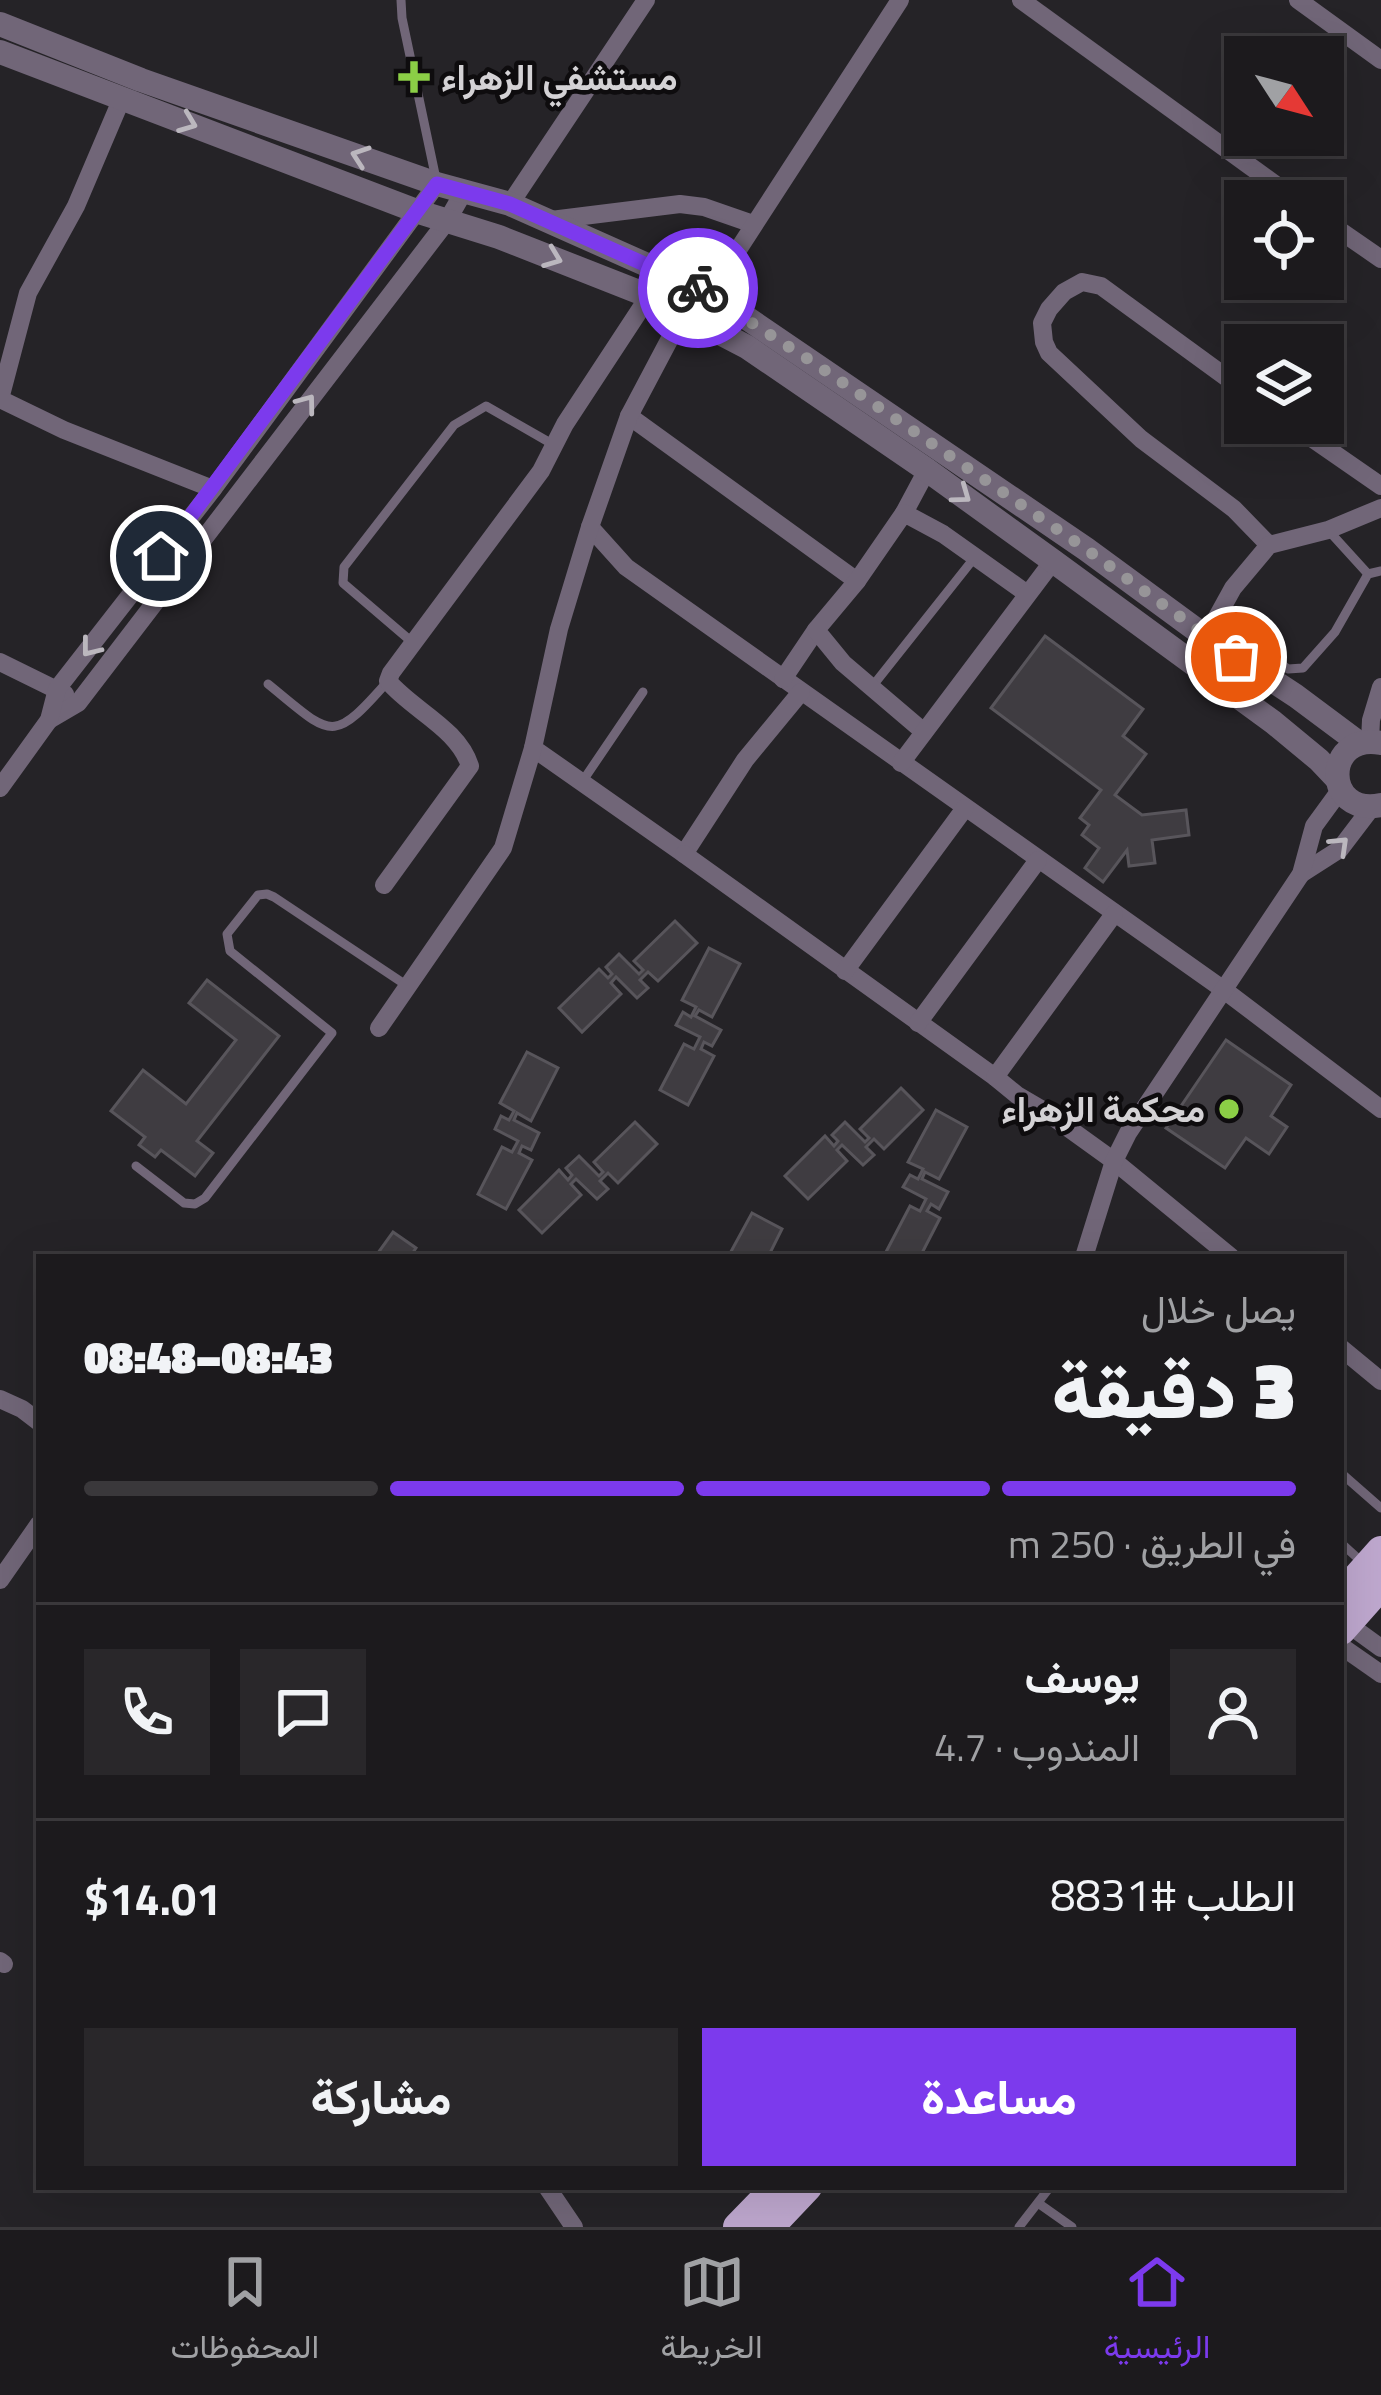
<!DOCTYPE html>
<html lang="ar">
<meta charset="utf-8">
<style>
:root{--surface:#1c1a1d;--page:#29272a;--text:#f1f3f6;--muted:#a0a1a4;--line:#3a383b;--accent:#7c3aed}
body{margin:0;font-family:"Titillium Web",Vazirmatn,sans-serif;background:var(--page);color:var(--text);direction:rtl;height:100vh;display:flex;flex-direction:column;font-size:45px;white-space:nowrap}
*{box-sizing:border-box;margin:0}
p{font-size:39px;color:var(--muted)}
.icon{flex:none;width:66px;height:66px;fill:none;stroke:currentColor;stroke-width:2;stroke-linecap:round;stroke-linejoin:round}
.map{position:relative;flex:1;overflow:hidden;direction:ltr}
.details{position:absolute;left:36px;top:1254px;width:1308px;height:936px;display:flex;flex-direction:column;background:var(--surface);border-radius:0px;box-shadow:0 12px 48px #0002,0 0 0 3px var(--line);direction:rtl}
.details>*{flex:none}
.needle{width:78px;rotate:126deg}
.tools{position:absolute;left:1224px;top:36px;display:grid;gap:24px}
.tools a{display:grid;place-items:center;width:120px;height:120px;border-radius:0px;background:var(--surface);box-shadow:0 12px 48px #0002,0 0 0 3px var(--line);font-size:60px}
.pin{position:absolute;display:grid;place-items:center;width:102px;height:102px;color:#fff;margin:-51px;border:6px solid #fff;border-radius:50%;box-shadow:0 3px 12px #0007}
.courier{position:absolute;display:grid;place-items:center;width:120px;height:120px;margin:-60px;border:9px solid #7c3aed;border-radius:50%;background:#fff;color:#222;box-shadow:0 3px 15px #0007}
.head em{font-style:normal;font-weight:800}
.head div{display:flex;flex-direction:column-reverse}
.head{display:flex;align-items:center;justify-content:space-between;height:204px;padding:0 48px}
h1{font-size:78px;font-weight:800;line-height:90px}
.bar{display:grid;grid-template-columns:repeat(4,1fr);gap:18px 12px;align-content:center;height:144px;padding:0 48px}
.bar i{height:15px;border-radius:9px;background:var(--line)}
.bar .on{background:var(--accent)}
.bar p{grid-column:span 4}
.line{display:flex;align-items:center;gap:30px;padding:0 48px;border-top:3px solid var(--line)}
.line div{flex:1}
.round{display:grid;place-items:center;flex:none;width:126px;height:126px;border-radius:0px;background:var(--page)}
.button{display:flex;gap:24px;margin-top:auto;padding:24px 48px}
.button a{flex:1;height:138px;border-radius:0px;background:var(--accent);color:#fff;font-size:48px;font-weight:800;line-height:138px;text-align:center}
.button a+a{background:var(--page);color:var(--text)}
.menu{display:flex;justify-content:space-around;align-items:center;height:168px;border-top:3px solid var(--line);background:var(--surface);font-size:33px;color:var(--muted)}
.menu a{display:grid;justify-items:center;gap:6px}
.menu .on{color:var(--accent)}
.map>svg:first-child{display:block}
</style>
<div class="map">
<svg width="1381" height="2227" viewBox="0 0 1381 2227">
<rect width="100%" height="100%" fill="#252327"/>
<g fill="#3f3c41" stroke="#58555b" stroke-width="3">
<path d="M1045 636 1143 709 1123 736 1146 754 1115 795 1142 815 1186 810 1189 835 1152 840 1155 863 1129 866 1127 850 1103 882 1085 868 1099 848 1082 835 1089 825 1080 818 1101 790 991 708Z"/>
<path d="M675 921 697 943 658 981 648 972 640 980 648 988 637 998 616 977 611 983 621 994 582 1032 559 1008 599 969 608 978 612 974 606 967 619 954 639 974 643 970 634 961Z"/>
<path d="M709 948 740 964 712 1017 699 1010 695 1016 721 1030 712 1046 704 1042 701 1049 714 1056 688 1105 660 1090 684 1044 694 1049 700 1037 676 1025 683 1012 691 1017 696 1007 682 1000Z"/>
<path d="M207 980 279 1036 197 1141 213 1153 195 1176 161 1150 155 1157 139 1145 145 1137 111 1111 143 1070 186 1104 236 1040 189 1003Z"/>
<path d="M1226 1040 1291 1085 1271 1116 1287 1127 1269 1154 1246 1138 1225 1168 1166 1128Z"/>
<path d="M527 1052 558 1068 531 1121 517 1113 514 1120 539 1133 531 1150 522 1146 519 1153 532 1160 506 1209 478 1194 502 1147 512 1152 518 1141 495 1129 501 1116 509 1120 514 1111 500 1103Z"/>
<path d="M901 1088 923 1110 884 1149 874 1139 866 1147 874 1155 863 1165 842 1145 837 1150 847 1161 808 1199 785 1176 825 1136 834 1146 838 1141 832 1135 845 1122 865 1142 869 1138 860 1129Z"/>
<path d="M936 1110 967 1127 939 1179 925 1172 922 1179 948 1192 939 1209 931 1204 927 1211 940 1218 920 1257H895L886 1252 910 1206 920 1211 926 1199 903 1187 910 1175 918 1179 923 1169 908 1162Z"/>
<path d="M635 1122 657 1144 618 1183 608 1173 600 1181 608 1189 597 1199 576 1179 571 1184 581 1195 542 1233 519 1210 559 1170 568 1180 572 1175 566 1168 579 1156 599 1176 603 1172 594 1162Z"/>
<path d="M752 1213 782 1229 768 1257H728Z"/>
<path d="M393 1232 416 1248 410 1257H375Z"/>
</g>
<g fill="none" stroke-linecap="round" stroke-linejoin="round">
<g stroke="#716678" stroke-width="9">
<path d="M401 0 402 18 436 179"/>
<path d="M1328 530 1368 574"/>
<path d="M1218 616 1288 669 1303 668 1335 632 1368 574 1381 571"/>
<path d="M412 642 343 583 344 567 454 425 486 406 554 445"/>
<path d="M268 684C332 736 331 746 388 681"/>
<path d="M871 688 975 557"/>
<path d="M582 782 643 692"/>
<path d="M136 1166 184 1203 195 1204 205 1198 332 1033 230 951 227 934 258 895 267 894 274 897 406 985"/>
<path d="M1341 1473 1381 1508"/>
<path d="M1341 1543 1363 1563"/>
<path d="M1038 2203 1072 2227"/>
<path d="M1019 2227 1050 2187"/>
</g>
<g stroke="#716678" stroke-width="18">
<path d="M1021 0 1298 201"/>
<path d="M1298 0 1381 60"/>
<path d="M122 98 76 206 28 293 0 399 64 430 213 489"/>
<path d="M510 204 646 0"/>
<path d="M1323 219 1381 259"/>
<path d="M551 220 680 204 704 207 753 224"/>
<path d="M710 293 900 0"/>
<path d="M1245 391 1101 286 1082 282 1064 292 1049 309 1042 323 1044 342 1049 353 1141 439 1234 509 1269 545"/>
<path d="M629 416 857 581"/>
<path d="M1290 423 1381 486"/>
<path d="M904 513 927 470"/>
<path d="M590 527 626 567 1224 990 1381 1109"/>
<path d="M1206 637 1233 588 1269 545 1328 530 1381 508"/>
<path d="M0 662 65 694"/>
<path d="M783 679 816 630"/>
<path d="M49 720 78 703 447 221 463 193"/>
<path d="M924 732 843 663 816 630 857 581 904 513 943 534 1026 593"/>
<path d="M1370 741 1371 720 1381 687"/>
<path d="M533 748 684 854 745 760 801 692"/>
<path d="M901 763 1053 561"/>
<path d="M0 788 49 720 57 689 213 489 437 184"/>
<path d="M684 854 995 1077"/>
<path d="M1301 874 1340 849 1372 807"/>
<path d="M384 885 470 766C458 728 412 710 388 681L391 673 541 471 565 424 649 296"/>
<path d="M1114 914 995 1077 1017 1095 1046 1112 1114 1161 1231 1257"/>
<path d="M845 971 965 808"/>
<path d="M918 1023 1038 860"/>
<path d="M379 1028 503 848 533 748 559 629 590 527 629 416 684 312"/>
<path d="M1084 1257 1114 1161 1128 1133 1301 874 1314 826 1341 789"/>
<path d="M1341 1348 1381 1381"/>
<path d="M0 1399 22 1409 39 1422"/>
<path d="M0 1580 39 1524"/>
<path d="M1341 1619 1381 1648"/>
<path d="M1341 1646 1381 1674"/>
<path d="M0 1961 4 1964"/>
<path d="M547 2187 574 2227"/>
</g>
<g stroke="#716678" stroke-width="24">
<path d="M0 24 141 80 437 184 510 204 710 293 1086 549 1206 637 1296 696 1359 743"/>
<path d="M0 52 419 212 499 237 649 296 747 347 927 470 1053 561 1273 722 1319 760 1337 779"/>
<path d="M1381 743C1323 732 1323 817 1381 805"/>
</g>
<g stroke="#bfa8cf" stroke-width="30">
<path d="M1341 1596 1381 1551"/>
<path d="M1341 1630 1381 1585"/>
<path d="M738 2227 777 2187"/>
<path d="M769 2227 807 2187"/>
</g>
</g>
<defs><path id="oneway-chevron" d="M-2-3.5L2.5 0L-2 3.5" fill="none" stroke-width="1.6" stroke-linecap="round" stroke-linejoin="round" transform="scale(3)"/></defs>
<g stroke="#bbb7be">
<use href="#oneway-chevron" transform="translate(188 123) rotate(21)"/>
<use href="#oneway-chevron" transform="translate(360 156) rotate(-161)"/>
<use href="#oneway-chevron" transform="translate(553 258) rotate(21)"/>
<use href="#oneway-chevron" transform="translate(307 403) rotate(-53)"/>
<use href="#oneway-chevron" transform="translate(962 495) rotate(36)"/>
<use href="#oneway-chevron" transform="translate(90 648) rotate(128)"/>
<use href="#oneway-chevron" transform="translate(1340 845) rotate(-44)"/>
</g>
<g fill="none" stroke-linecap="round" stroke-linejoin="round">
<path stroke="#979598" stroke-width="12" stroke-dasharray="0 21.6" d="M698 288 814 363 1086 549 1236 657"/>
<path stroke="#7c3aed" stroke-width="15" d="M161 556 437 184 510 204 698 288"/>
</g>
<g fill="#8bce46" stroke="#0e0c0e" stroke-width="4.5">
<path d="M408 59h12v12h12v12h-12v12h-12v-12h-12v-12h12z"/>
<circle cx="1229" cy="1109" r="12"/>
</g>
<g text-anchor="middle" stroke-width="9" stroke-linejoin="round" paint-order="stroke">
<g font-size="36" font-weight="bold" fill="#d4d2d5" stroke="#0e0c0e" text-anchor="start">
<text x="441" y="90">مستشفي الزهراء</text>
<text x="1205" y="1122" text-anchor="end">محكمة الزهراء</text>
</g>
</g>
</svg>
<div class="tools">
<a><svg class="needle" viewBox="-14 -14 28 28"><path d="M0-13l5 13h-10z" fill="#e53935"/><path d="M0 13l5-13h-10z" fill="#a0a1a4"/></svg></a>
<a><svg class="icon" aria-label="locate" viewBox="0 0 24 24"><circle cx="12" cy="12" r="6"/><path d="M12 2v4M12 18v4M2 12h4M18 12h4"/></svg></a>
<a><svg class="icon" aria-label="layers" viewBox="0 0 24 24"><path d="M12 4l9 5-9 5-9-5zM3 14l9 5 9-5"/></svg></a>
</div>
<div class="pin" style="left:1236px;top:657px;background:#ea580c"><svg class="icon" aria-label="bag" viewBox="0 0 24 24"><path d="M5 8h14l-1 12H6zM9 8a3 3 0 0 1 6 0"/></svg></div>
<div class="pin" style="left:161px;top:556px;background:#1f2937"><svg class="icon" aria-label="home" viewBox="0 0 24 24"><path d="M3 11l9-7 9 7M6 9v11h12V9"/></svg></div>
<div class="courier" style="left:698px;top:288px"><svg class="icon" aria-label="bike" viewBox="0 0 24 24"><circle cx="6" cy="16" r="4"/><circle cx="18" cy="16" r="4"/><path d="M6 16l4-8h5l3 8M10 8l3 8H6M13 5h3"/></svg></div>
<section class="details">
<div class="head"><div><h1>3 دقيقة</h1><p>يصل خلال</p></div><em>08:43–08:48</em></div>
<div class="bar"><i class="on"></i><i class="on"></i><i class="on"></i><i></i><p>في الطريق · 250 m</p></div>
<div class="line" style="height:216px"><a class="round"><svg class="icon" aria-label="person" viewBox="0 0 24 24"><circle cx="12" cy="8" r="4"/><path d="M4 21q1-7 8-7t8 7"/></svg></a><div><b>يوسف</b><p>المندوب · 4.7</p></div><a class="round"><svg class="icon" aria-label="chat" viewBox="0 0 24 24"><path d="M4 5h16v11H9l-5 4z"/></svg></a><a class="round"><svg class="icon" aria-label="phone" viewBox="0 0 24 24"><path d="M5 4h4l2 5-3 2q2 4 5 5l2-3 5 2v4C11 20 4 13 5 4z"/></svg></a></div>
<div class="line" style="height:156px"><div>الطلب #8831</div><b>$14.01</b></div>
<div class="button"><a>مساعدة</a><a>مشاركة</a></div>
</section>
</div>
<nav class="menu">
<a class="on"><svg class="icon" aria-label="home" viewBox="0 0 24 24"><path d="M3 11l9-7 9 7M6 9v11h12V9"/></svg>الرئيسية</a>
<a><svg class="icon" aria-label="map" viewBox="0 0 24 24"><path d="M3 6l6-2 6 2 6-2v14l-6 2-6-2-6 2zM9 4v14M15 6v14"/></svg>الخريطة</a>
<a><svg class="icon" aria-label="saved" viewBox="0 0 24 24"><path d="M7 4h10v16l-5-4-5 4z"/></svg>المحفوظات</a>
</nav>
